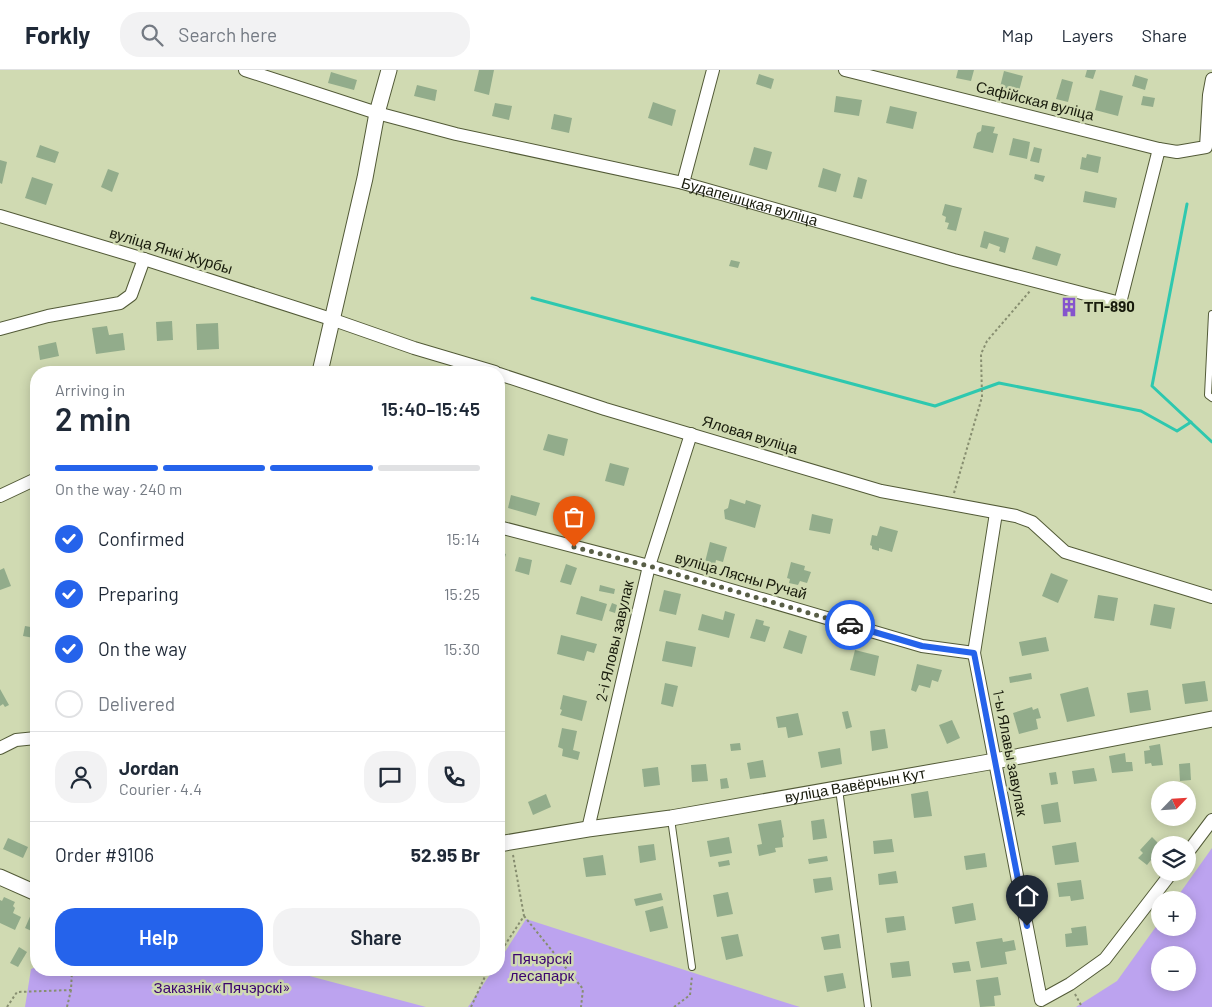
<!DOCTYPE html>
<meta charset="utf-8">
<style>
:root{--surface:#fff;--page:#f2f2f3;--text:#1f2937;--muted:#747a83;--line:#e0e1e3;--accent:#2563eb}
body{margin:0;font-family:Barlow,sans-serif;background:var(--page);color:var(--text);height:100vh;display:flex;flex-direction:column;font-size:19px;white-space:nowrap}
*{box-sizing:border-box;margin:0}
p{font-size:16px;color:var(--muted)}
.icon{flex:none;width:28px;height:28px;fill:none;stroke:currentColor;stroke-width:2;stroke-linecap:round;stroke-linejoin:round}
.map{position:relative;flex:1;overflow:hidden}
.panel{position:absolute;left:30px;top:296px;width:475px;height:610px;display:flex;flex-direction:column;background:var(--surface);border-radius:20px;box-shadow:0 2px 12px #0003}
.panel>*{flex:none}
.needle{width:32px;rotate:65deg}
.fabs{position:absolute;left:1151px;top:711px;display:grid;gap:10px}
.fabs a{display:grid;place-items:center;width:45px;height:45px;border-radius:50%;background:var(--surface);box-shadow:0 2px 12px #0003;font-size:25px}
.pin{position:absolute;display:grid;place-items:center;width:42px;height:42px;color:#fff;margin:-51px -21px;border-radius:50% 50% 50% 0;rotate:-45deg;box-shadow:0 0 5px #0007}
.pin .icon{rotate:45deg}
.courier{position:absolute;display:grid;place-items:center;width:50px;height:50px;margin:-25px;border:4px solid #2563eb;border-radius:50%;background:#fff;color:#222;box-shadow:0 1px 6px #0007}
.summary em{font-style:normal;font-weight:600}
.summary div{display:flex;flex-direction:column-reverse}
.summary{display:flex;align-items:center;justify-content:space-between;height:85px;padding:0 25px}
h1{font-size:32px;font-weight:600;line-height:38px}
.bar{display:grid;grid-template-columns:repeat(4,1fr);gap:8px 5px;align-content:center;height:60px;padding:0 25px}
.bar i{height:6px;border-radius:4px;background:var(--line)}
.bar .on{background:var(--accent)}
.bar p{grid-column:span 4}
.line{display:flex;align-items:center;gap:12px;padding:0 25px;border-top:1px solid var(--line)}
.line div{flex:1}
.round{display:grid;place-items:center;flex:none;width:52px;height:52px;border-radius:20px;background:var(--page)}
ol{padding:0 25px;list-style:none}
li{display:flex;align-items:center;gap:15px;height:55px}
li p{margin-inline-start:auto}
li .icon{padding:5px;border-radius:50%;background:var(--accent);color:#fff;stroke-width:4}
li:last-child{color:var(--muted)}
li i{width:28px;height:28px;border:2px solid var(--line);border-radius:50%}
.action{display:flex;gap:10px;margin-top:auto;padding:10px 25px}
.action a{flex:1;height:58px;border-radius:20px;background:var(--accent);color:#fff;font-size:20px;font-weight:600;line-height:58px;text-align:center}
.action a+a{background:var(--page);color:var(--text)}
header{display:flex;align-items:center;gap:30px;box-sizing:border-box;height:70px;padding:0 25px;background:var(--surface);border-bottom:1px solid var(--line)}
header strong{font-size:24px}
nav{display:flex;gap:28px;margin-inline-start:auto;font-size:18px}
.search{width:350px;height:45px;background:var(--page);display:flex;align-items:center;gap:12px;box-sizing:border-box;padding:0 18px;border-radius:20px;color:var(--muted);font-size:19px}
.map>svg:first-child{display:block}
</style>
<header>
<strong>Forkly</strong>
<div class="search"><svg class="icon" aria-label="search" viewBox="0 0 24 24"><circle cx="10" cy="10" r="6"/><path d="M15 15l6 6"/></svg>Search here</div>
<nav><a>Map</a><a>Layers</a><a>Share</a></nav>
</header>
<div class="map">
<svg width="1212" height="937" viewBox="0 0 1212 937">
<rect width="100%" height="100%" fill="#d0dab2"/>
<g fill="#bca3ef" fill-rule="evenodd">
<path d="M1212 778V937H1076L1117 911 1160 851V858H1188V830H1175ZM1160 885H1188V912H1160Z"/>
<path d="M526 849 787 933 800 937H468L493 900H499V891Z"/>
<path d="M36 897V900H287L426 937H25L31 899Z"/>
</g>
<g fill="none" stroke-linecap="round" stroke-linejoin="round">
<g stroke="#2ec8af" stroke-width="3">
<path d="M1187 134 1152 316 1212 372"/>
<path d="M532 228 935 336 999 313 1141 341 1177 361 1191 352"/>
</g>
</g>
<g fill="#92ac8b">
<path d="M479 0H494L489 25 474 21Z"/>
<path d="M958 0H974L971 11 956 8Z"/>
<path d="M1087 0H1096L1093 9 1085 7Z"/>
<path d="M1004 1 1023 6 1019 21 1000 17Z"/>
<path d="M331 2 357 10 354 20 328 13Z"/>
<path d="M759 4 774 9 771 19 756 14Z"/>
<path d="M1135 5 1148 9 1145 20 1132 16Z"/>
<path d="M1062 9 1073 12 1068 32 1056 29Z"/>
<path d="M417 15 437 20 435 31 414 26Z"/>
<path d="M1100 20 1123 26 1118 46 1095 40Z"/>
<path d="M836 26 862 30 859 46 834 42Z"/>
<path d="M1143 26 1155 28 1153 37 1141 35Z"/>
<path d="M653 32 676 40 672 56 648 48Z"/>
<path d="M495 33 512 36 509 50 492 46Z"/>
<path d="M890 36 917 42 913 59 886 53Z"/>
<path d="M554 44 572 48 569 63 551 59Z"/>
<path d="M982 55 995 57 993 63 998 64 993 83 973 78 977 63 981 61Z"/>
<path d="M1013 68 1030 72 1027 89 1009 85Z"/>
<path d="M40 75 59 82 55 93 36 87Z"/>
<path d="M754 77 772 82 767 100 749 95Z"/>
<path d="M1034 77 1042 79 1039 93 1030 91Z"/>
<path d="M1087 84 1101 87 1098 103 1080 99 1082 87 1086 88Z"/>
<path d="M0 90 7 92 2 114 0 113Z"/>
<path d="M823 98 841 104 836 122 818 117Z"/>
<path d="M108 99 119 103 112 122 101 117Z"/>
<path d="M1035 104 1045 106 1043 112 1034 109Z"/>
<path d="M32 107 53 114 46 135 25 128Z"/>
<path d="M858 107 867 110 862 129 853 127Z"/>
<path d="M1085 121 1117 128 1115 138 1083 132Z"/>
<path d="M945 134 962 138 956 161 947 159 949 153 945 152 946 147 942 145Z"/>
<path d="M984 161 1009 168 1005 183 999 181 1000 177 989 173 987 179 980 177Z"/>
<path d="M1036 176 1061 184 1057 196 1032 189Z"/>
<path d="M731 190 740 192 738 198 729 196Z"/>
<path d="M172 251 173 270 157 271 156 252Z"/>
<path d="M218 253 219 279 197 280 196 254Z"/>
<path d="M107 256 109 265 123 263 125 280 96 284 92 258Z"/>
<path d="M56 272 59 286 40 290 38 276Z"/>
<path d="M548 364 568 369 564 386 543 380Z"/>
<path d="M610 393 629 398 624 416 605 411Z"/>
<path d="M511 425 540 433 536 446 508 438Z"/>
<path d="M730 429 745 434 746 430 761 435 755 458 725 449 724 440 728 438Z"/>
<path d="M812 444 833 449 830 464 809 460Z"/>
<path d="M560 446 566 447 565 454 558 452Z"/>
<path d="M880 456 898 461 892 482 879 478V481L872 479V476L870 475 872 465 877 466Z"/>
<path d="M710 472 727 477 723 492 716 490 715 495 705 492Z"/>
<path d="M499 482 506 484 502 497 499 496Z"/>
<path d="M519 487 532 490 529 505 515 501Z"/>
<path d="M791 492 805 496 804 500 811 502 807 513 800 511 798 515 789 513 790 509 787 508Z"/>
<path d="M566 494 577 498 571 515 560 512Z"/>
<path d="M4 498 11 516 0 520V500Z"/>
<path d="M1051 503 1068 510 1058 533 1042 526Z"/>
<path d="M600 515 615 519 614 524 599 521Z"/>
<path d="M664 520 681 524 676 545 659 541Z"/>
<path d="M1098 525 1118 528 1114 551 1094 548Z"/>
<path d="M581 526 607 534 602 551 576 544Z"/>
<path d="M612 533 617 535 615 543 609 541Z"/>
<path d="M1154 534 1175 538 1171 559 1150 555Z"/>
<path d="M725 541 735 544 729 568 698 560 702 544 723 550Z"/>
<path d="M756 549 764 551 763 555 770 557 765 572 750 568Z"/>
<path d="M25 556 36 558 34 568 23 566Z"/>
<path d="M789 560 807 566 802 584 783 578Z"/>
<path d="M561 565 597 574 594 583 587 581 584 591 557 584Z"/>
<path d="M1046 567 1049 581 1022 586 1019 572Z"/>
<path d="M666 571 696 577 692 597 662 591Z"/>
<path d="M855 580 879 586 875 606 850 600Z"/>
<path d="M917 594 942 600 938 612 932 610 930 618 919 615 916 622 911 620Z"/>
<path d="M1031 603 1032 609 1010 613 1009 607Z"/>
<path d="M1205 611 1208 631 1185 634 1182 614Z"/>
<path d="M665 613 678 616 673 637 661 634Z"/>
<path d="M31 617 36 618V636L30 635Z"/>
<path d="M1088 617 1095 646 1067 652 1060 624Z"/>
<path d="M0 619 9 635 5 637 3 634 0 636Z"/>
<path d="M1148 620 1151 640 1130 643 1127 623Z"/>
<path d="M563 625 587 631 582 651 560 645 562 640 560 639Z"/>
<path d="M1032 637 1033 640 1038 638 1041 648 1036 649 1038 659 1019 664 1013 643Z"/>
<path d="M848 641 852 657 846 659 842 642Z"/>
<path d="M798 643 803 665 788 668 786 657 778 658 776 647Z"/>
<path d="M952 650 960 668 947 674 939 655Z"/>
<path d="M562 658 577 661 573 680 580 682 578 690 562 686 563 679 558 677Z"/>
<path d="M885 659 888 678 872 681 870 661Z"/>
<path d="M740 673 741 680 731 681 730 674Z"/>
<path d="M1160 674 1163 695 1152 696 1151 693 1145 694 1144 681 1150 680 1149 676Z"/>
<path d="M840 678 842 694 821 698 818 682Z"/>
<path d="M1125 683 1126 692H1132L1133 701 1112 703 1109 686Z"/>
<path d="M763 690 766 707 750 709 747 693Z"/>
<path d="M1190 693 1191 710 1180 711 1179 694Z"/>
<path d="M706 694 708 711 692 712 691 695Z"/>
<path d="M658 697 660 715 644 717 642 699Z"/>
<path d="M1094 698 1097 711 1074 714 1072 701Z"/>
<path d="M1056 702 1058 714 1051 715 1049 703Z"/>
<path d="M727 708 729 718 721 719 720 709Z"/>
<path d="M928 721 932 746 914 748 911 724Z"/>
<path d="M546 724 551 737 533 745 528 732Z"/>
<path d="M1058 732 1061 752 1044 754 1041 735Z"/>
<path d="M502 741 504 756H499V742Z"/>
<path d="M824 749 827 768 813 770 811 751Z"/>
<path d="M781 750 784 767 782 768 783 777 775 778 776 782 759 786 757 775 762 774 758 754Z"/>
<path d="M729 767 732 783 710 787 707 771Z"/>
<path d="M1152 767 1160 775V785L1153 792 1151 790 1147 795 1138 788 1143 783 1140 780Z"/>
<path d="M8 768 28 777 23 788 3 779Z"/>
<path d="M892 769 894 782 874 784 873 771Z"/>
<path d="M1076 772 1079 792 1055 795 1052 776Z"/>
<path d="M654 774 656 790 640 793 638 776Z"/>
<path d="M985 783 987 797 966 800 964 786Z"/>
<path d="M603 785 606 805 586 807 583 788Z"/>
<path d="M827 786 828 791 809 794 808 789Z"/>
<path d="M729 790 730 795 719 797 718 792Z"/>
<path d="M896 801 898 813 879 815 878 804Z"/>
<path d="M831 807 833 820 815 823 813 809Z"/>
<path d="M1081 810 1084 829 1071 831 1070 826 1059 827 1057 813Z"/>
<path d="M728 822 733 844 717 847 713 825Z"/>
<path d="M661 823 663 830 636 836 634 829Z"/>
<path d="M4 827 15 832 13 836 15 838 13 843 21 847 15 860 0 853V830L2 831Z"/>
<path d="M973 833 976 850 955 854 952 837Z"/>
<path d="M663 836 668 858 650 862 645 841Z"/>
<path d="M32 842 36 844V863L25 858Z"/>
<path d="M904 846 906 860 887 863 885 848Z"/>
<path d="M1086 856 1088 875 1066 877 1065 864 1072 863 1071 858Z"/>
<path d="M738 864 743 886 726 890 721 867Z"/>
<path d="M839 864 841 878 824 880 821 867Z"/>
<path d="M1002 868 1003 872 1014 870 1016 880 1005 882 1007 894 981 898 976 872Z"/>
<path d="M19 877 27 882 18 897 10 893Z"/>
<path d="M909 891 911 906 892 908 890 893Z"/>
<path d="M969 891 971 901 954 903 952 893Z"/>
<path d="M843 903 846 918 827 922 824 906Z"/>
<path d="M998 907 1001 925 994 926 995 936 980 937 976 910Z"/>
</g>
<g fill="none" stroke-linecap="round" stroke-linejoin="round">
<defs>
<g id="service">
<path d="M1212 244 1208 325 1212 328"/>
<path d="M839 719 868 937"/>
<path d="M671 749 692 897"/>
</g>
<g id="minor">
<path id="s1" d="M245 0 377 43 456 64 683 113 954 190 1120 233 1159 79 1177 82 1206 77 1209 25 1212 9"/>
<path d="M845 0 1159 79"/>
<path d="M683 113 713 0"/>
<path d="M0 146 144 189 331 249 414 278 495 302"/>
<path d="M0 259 48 246 120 233 131 225 144 189"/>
<path d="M499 304 605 339 881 421 1016 446 1032 452 1065 482 1212 527"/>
<path d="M0 426 36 409"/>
<path d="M996 443 974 583 1041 930 1070 914 1105 889 1172 802"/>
<path d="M499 457 649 496 922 576 974 583"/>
<path d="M0 678 16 670 36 668"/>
<path d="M588 759 649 496 691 364"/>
<path d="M1188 782 1212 750"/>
</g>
<g id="tertiary">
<path d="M320 302 365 108 377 43 389 0"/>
<path id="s2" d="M499 774 588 759 671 748 995 691 1212 649"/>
<path d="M0 807 36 823"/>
</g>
</defs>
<use href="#service" stroke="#525a37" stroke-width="8"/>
<use href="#minor" stroke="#525a37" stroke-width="14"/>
<use href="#tertiary" stroke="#525a37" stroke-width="17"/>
<g stroke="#878e70" stroke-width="2" stroke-dasharray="2.5 2.5" stroke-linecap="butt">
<path d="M954 423 982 327 981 284 987 271 1030 221"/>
<path d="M524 846 583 919 581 937"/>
<path d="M499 884 524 846 513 785"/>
<path d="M1075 924 1082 937"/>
<path d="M7 937 17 922 71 920 72 900"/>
<path d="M67 937 71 920"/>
<path d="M471 937 488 900"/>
<path d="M674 937 690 925 692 906"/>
</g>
<use href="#service" stroke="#fff" stroke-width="6"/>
<use href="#minor" stroke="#fff" stroke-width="12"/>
<use href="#tertiary" stroke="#fff" stroke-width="15"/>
</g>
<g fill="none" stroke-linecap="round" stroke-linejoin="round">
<path stroke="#585e46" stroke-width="5" stroke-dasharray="0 9" d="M574 477 649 496 850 555"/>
<path stroke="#2563eb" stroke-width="6" d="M850 555 922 576 974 583 1027 856"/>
</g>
<defs>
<symbol id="building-bare" viewBox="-9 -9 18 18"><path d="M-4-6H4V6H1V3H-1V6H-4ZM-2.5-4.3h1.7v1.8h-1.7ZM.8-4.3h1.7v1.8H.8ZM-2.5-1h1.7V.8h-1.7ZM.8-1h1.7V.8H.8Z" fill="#8554cd" stroke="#d0dab2" stroke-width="2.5" paint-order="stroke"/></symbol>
</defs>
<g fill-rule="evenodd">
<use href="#building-bare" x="1055" y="223" width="28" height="28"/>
</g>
<g text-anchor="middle" stroke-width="5" stroke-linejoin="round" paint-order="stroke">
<g font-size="15" fill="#181b0c" stroke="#d0dab2">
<text transform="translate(1035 31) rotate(14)" y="5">Сафійская вуліца</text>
<text dy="5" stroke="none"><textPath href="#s1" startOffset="522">Будапешцкая вуліца</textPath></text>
<text transform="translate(171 181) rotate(17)" y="5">вуліца Янкі Журбы</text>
<text transform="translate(750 365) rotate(17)" y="5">Яловая вуліца</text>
<text transform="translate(741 506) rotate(16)" y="5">вуліца Лясны Ручай</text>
<text transform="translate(615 571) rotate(-77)" y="5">2-і Яловы завулак</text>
<text transform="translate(1010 683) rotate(79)" y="5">1-ы Ялавы завулак</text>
<text dy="5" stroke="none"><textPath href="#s2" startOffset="361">вуліца Вавёрчын Кут</textPath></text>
</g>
<g font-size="15" font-weight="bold" fill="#181b0c" stroke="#d0dab2" text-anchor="start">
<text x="1084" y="242">ТП-890</text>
</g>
<g font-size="15" fill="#3c0570" stroke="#d0dab2">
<text x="542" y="894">Пячэрскі<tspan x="542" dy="17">лесапарк</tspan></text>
<text x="222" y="923">Заказнік «Пячэрскі»</text>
</g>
</g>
</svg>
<div class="fabs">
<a><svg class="needle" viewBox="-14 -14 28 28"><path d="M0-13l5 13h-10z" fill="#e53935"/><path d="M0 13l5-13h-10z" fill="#747a83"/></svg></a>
<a><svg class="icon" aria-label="layers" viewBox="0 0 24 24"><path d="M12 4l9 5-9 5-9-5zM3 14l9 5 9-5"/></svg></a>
<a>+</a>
<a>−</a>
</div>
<div class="pin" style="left:574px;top:477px;background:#ea580c"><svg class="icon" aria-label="bag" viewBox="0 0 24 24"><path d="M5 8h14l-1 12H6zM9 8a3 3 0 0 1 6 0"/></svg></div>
<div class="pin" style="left:1027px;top:856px;background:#1f2937"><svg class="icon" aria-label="home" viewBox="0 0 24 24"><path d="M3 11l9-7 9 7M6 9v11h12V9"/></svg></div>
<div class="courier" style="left:850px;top:555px"><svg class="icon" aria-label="car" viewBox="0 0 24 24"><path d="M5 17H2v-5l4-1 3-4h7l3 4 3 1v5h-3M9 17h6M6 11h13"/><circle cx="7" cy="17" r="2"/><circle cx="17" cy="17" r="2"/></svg></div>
<section class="panel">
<div class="summary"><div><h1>2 min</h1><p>Arriving in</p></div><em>15:40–15:45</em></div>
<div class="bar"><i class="on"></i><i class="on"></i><i class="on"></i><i></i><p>On the way · 240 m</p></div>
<ol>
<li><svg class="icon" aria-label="check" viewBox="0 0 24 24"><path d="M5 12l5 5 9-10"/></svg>Confirmed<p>15:14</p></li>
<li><svg class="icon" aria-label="check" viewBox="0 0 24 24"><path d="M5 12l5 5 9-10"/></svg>Preparing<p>15:25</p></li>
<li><svg class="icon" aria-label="check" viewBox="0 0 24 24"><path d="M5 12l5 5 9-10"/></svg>On the way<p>15:30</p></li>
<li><i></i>Delivered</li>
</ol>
<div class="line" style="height:90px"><a class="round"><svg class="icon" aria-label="person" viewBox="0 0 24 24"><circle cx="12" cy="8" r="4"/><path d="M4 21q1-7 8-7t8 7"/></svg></a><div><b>Jordan</b><p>Courier · 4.4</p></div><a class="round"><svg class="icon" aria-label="chat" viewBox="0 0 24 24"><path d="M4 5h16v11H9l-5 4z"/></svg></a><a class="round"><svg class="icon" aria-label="phone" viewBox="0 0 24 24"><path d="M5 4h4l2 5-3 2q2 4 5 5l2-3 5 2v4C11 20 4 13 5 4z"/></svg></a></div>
<div class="line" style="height:65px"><div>Order #9106</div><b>52.95 Br</b></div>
<div class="action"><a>Help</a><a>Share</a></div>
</section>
</div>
